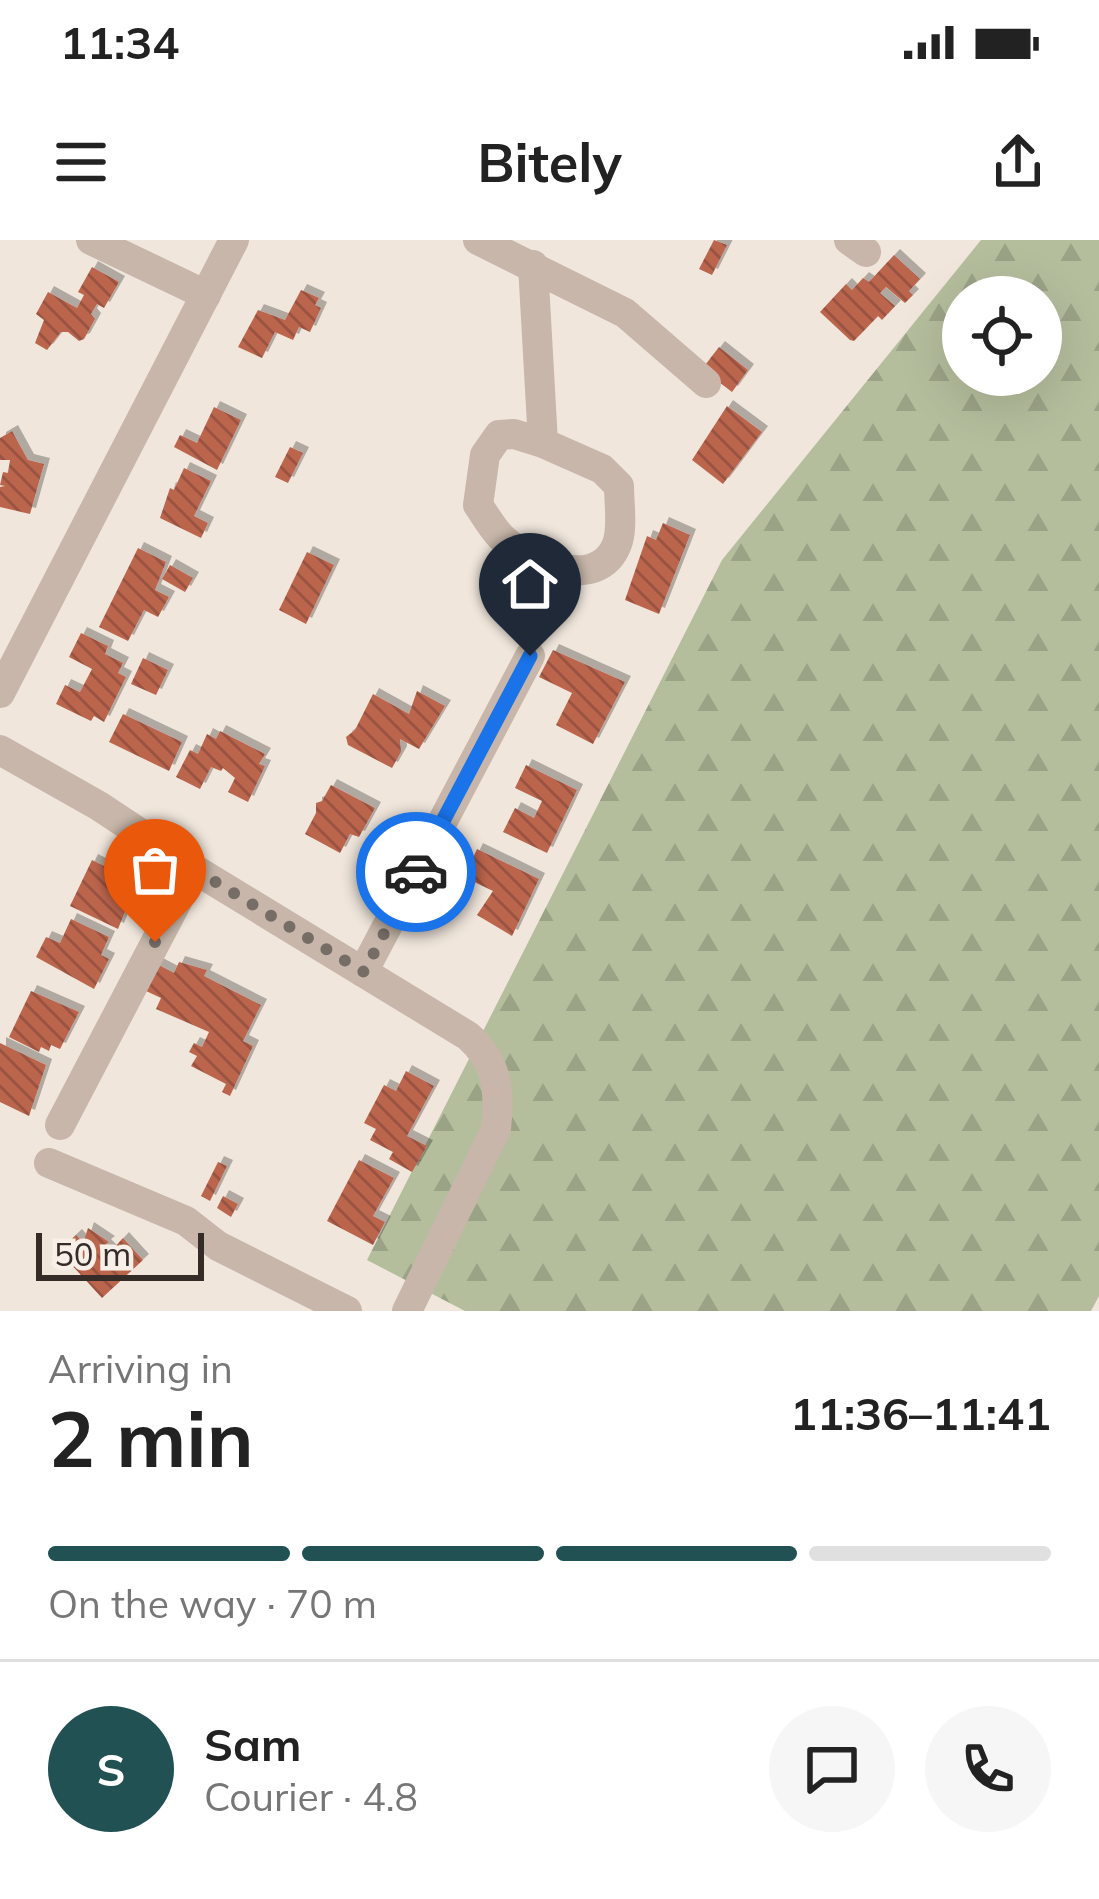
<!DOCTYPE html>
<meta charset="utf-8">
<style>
:root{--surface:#fff;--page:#f6f6f6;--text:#222;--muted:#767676;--line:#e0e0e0;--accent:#215153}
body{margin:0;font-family:Mulish,sans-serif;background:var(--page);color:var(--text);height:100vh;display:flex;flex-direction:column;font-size:45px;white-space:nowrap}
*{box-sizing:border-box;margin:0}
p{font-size:39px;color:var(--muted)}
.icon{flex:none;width:66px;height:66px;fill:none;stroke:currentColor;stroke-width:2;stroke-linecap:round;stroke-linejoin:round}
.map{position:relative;height:1071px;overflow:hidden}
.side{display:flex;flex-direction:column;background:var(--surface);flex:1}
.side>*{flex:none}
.buttons{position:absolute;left:942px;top:36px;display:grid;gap:24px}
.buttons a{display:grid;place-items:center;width:120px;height:120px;border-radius:50%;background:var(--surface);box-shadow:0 12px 48px #0002;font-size:60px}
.scale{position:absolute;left:36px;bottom:30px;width:168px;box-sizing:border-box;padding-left:12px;border:6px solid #352c28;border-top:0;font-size:33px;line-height:42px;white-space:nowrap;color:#352c28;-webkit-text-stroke:9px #f8f0e8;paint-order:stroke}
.pin{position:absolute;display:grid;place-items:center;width:102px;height:102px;color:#fff;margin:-123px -51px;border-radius:50% 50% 50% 0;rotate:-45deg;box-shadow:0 0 12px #0007}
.pin .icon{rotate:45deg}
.courier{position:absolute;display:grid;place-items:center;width:120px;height:120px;margin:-60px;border:9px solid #1a73e8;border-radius:50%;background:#fff;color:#222;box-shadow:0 3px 15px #0007}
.headline em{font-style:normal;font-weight:700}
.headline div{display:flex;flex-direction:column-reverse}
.headline{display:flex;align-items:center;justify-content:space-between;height:204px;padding:0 48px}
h1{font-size:78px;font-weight:700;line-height:90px}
.bar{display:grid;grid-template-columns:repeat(4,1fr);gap:18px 12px;align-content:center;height:144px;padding:0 48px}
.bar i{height:15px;border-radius:9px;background:var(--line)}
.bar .selected{background:var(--accent)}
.bar p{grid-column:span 4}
.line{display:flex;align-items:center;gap:30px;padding:0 48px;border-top:3px solid var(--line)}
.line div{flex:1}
.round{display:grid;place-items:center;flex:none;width:126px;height:126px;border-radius:63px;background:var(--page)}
.status{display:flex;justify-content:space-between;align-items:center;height:84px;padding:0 60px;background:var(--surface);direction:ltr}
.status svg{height:33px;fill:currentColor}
header{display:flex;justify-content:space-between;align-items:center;height:156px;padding:0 48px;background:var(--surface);font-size:54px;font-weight:700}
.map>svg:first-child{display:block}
</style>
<div class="status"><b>11:34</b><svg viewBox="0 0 49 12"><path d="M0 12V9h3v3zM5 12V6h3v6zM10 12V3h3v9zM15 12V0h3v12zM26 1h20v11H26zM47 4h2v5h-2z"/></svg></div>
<header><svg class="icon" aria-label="menu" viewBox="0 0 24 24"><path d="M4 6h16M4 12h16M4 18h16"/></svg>Bitely<svg class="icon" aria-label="share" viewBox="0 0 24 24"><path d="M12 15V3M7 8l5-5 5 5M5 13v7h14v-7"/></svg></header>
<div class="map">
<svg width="1099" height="1071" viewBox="0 0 1099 1071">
<defs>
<pattern id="forest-firs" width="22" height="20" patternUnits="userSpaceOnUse" patternTransform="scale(3)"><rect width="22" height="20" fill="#b4be9d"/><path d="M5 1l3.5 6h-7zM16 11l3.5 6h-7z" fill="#9ba387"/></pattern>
<pattern id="building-back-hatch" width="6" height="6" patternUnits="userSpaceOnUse" patternTransform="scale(3)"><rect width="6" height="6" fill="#bc654e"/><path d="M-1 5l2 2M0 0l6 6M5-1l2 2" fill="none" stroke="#9a5341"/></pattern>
<filter id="shadow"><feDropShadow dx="6" dy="-6" stdDeviation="0" flood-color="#0004"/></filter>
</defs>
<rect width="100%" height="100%" fill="#f0e6dc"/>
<path fill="url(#forest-firs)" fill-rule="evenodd" d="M981 0H1099V1056L1091 1071H465L367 1020 722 320ZM963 57H1041V135H963Z"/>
<g fill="url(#building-back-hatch)" filter="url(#shadow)">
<path d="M714 0 727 5 712 35 699 29Z"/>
<path d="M894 15 920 39 909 51 913 55 905 63 886 47 880 53 895 66 882 80 878 76 854 101 850 100 820 72 846 44 852 50 863 38 869 42Z"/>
<path d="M92 27 119 42 104 68 97 64 91 74 95 79 84 99 79 101 68 92H61L47 110 35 103 44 80 36 74 48 52 77 68 84 55 78 52Z"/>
<path d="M301 50 319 58 315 65 321 68 310 92 299 87 293 100 275 92 262 118 238 107 258 70 285 80Z"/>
<path d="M719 107 748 130 732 152 702 129Z"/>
<path d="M727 166 762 192 723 244 692 220Z"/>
<path d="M214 167 241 180 217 230 174 207 180 195 197 203Z"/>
<path d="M12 191 28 220 44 224 30 274 0 267V247L5 246 0 245 3 232 8 233 10 220H0V198Z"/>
<path d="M290 207 303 213 288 243 275 237Z"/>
<path d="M184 228 211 241 194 276 208 283 201 298 160 278 170 248 174 250Z"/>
<path d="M663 283 690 295 659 374 625 360 647 296 656 300Z"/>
<path d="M138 308 166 322 155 350 169 357 158 377 144 370 128 401 99 387Z"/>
<path d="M307 312 334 325 306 384 279 370Z"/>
<path d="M170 325 193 338 185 352 162 339Z"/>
<path d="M531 335 561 347 550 373 520 361Z"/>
<path d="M81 393 108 406 105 414 123 423 118 433 126 437 104 482 94 476 91 481 56 464 65 445 80 452 92 429 69 417Z"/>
<path d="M553 410 625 442 593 504 556 485 572 453 539 437Z"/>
<path d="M143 418 168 430 156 455 131 444Z"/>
<path d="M417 451 445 466 419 509 400 499 401 512 392 528 348 505 346 497 355 490 373 454 409 474Z"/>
<path d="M123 474 182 502 169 531 109 502Z"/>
<path d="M220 491 265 514 259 524 265 526 248 562 228 552 235 538 223 528 221 531 211 527 200 549 176 537 190 510 198 514 207 494 216 499Z"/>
<path d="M526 525 577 550 547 613 503 592 515 568 534 578 542 561 515 548Z"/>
<path d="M331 545 375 568 359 597 350 594 340 613 305 594 316 573V563L322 561Z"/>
<path d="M477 609 539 639 512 696 477 675 493 651 464 637Z"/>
<path d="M92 620 122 635 120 639 128 642 125 648 133 652 118 689 70 666Z"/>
<path d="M71 679 109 697 101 715 109 719 94 749 36 717 46 697 60 703Z"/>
<path d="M179 722 207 730 204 736 261 765 243 801 253 806 230 856 222 852 226 844 191 826 197 816 189 812 194 803 202 807 209 792 156 769 161 758 144 750 157 724 174 733Z"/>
<path d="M31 751 79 772 60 809 51 805 49 811 41 807 39 812 9 797Z"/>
<path d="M0 803 46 825 29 876 0 862Z"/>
<path d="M406 831 434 846 407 896 427 906 412 932 389 919 393 912 370 900 376 889 364 883 384 845 396 851Z"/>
<path d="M359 920 394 938 373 976 385 982 373 1005 327 981Z"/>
<path d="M218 922 227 926 210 961 201 956Z"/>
<path d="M223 956 238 964 231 977 217 968Z"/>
<path d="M88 988 109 1002 105 1005 111 1011 123 998 143 1020 102 1058 59 1011 76 995 83 1003Z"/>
</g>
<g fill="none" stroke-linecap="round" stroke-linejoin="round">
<g stroke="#c7b6a9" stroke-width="30">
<path d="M91 0 206 55"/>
<path d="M478 0 625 73 706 143"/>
<path d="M849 0 866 12"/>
<path d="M533 25 543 203 514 194 499 195 485 215 478 265C485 275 492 288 501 297 527 322 598 354 617 304 623 289 619 263 619 246L602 229 543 203"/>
<path d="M0 453 234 0"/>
<path d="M0 510 99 566 194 629 468 796C498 822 500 852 496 889L407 1071"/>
<path d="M363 732 530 416"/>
<path d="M60 885 194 629"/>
<path d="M49 923 186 981 218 1006 347 1071"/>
</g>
</g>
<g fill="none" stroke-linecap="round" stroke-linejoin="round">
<path stroke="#766d67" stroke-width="12" stroke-dasharray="0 21.6" d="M155 702 194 629 364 732 416 632"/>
<path stroke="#1a73e8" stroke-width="15" d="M416 632 530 416"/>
</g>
</svg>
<div class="buttons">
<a><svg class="icon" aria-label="locate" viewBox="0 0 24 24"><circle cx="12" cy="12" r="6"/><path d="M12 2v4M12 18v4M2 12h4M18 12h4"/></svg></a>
</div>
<div class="scale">50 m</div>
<div class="pin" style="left:155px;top:702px;background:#ea580c"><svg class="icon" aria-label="bag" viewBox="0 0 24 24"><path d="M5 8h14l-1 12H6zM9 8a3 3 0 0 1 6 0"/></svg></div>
<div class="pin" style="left:530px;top:416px;background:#1f2937"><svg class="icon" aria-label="home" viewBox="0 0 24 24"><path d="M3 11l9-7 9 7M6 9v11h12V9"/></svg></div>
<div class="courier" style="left:416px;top:632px"><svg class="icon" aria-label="car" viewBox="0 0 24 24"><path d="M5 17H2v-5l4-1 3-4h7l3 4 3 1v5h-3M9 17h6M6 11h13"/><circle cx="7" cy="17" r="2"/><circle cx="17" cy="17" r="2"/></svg></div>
</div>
<section class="side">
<div class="headline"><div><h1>2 min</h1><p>Arriving in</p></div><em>11:36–11:41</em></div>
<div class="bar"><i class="selected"></i><i class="selected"></i><i class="selected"></i><i></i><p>On the way · 70 m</p></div>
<div class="line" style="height:216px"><b class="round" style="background:var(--accent);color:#fff">S</b><div><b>Sam</b><p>Courier · 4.8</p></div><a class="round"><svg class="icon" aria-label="chat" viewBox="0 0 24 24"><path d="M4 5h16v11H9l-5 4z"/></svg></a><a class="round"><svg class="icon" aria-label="phone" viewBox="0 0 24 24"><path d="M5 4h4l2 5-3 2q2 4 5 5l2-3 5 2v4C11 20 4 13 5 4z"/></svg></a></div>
</section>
